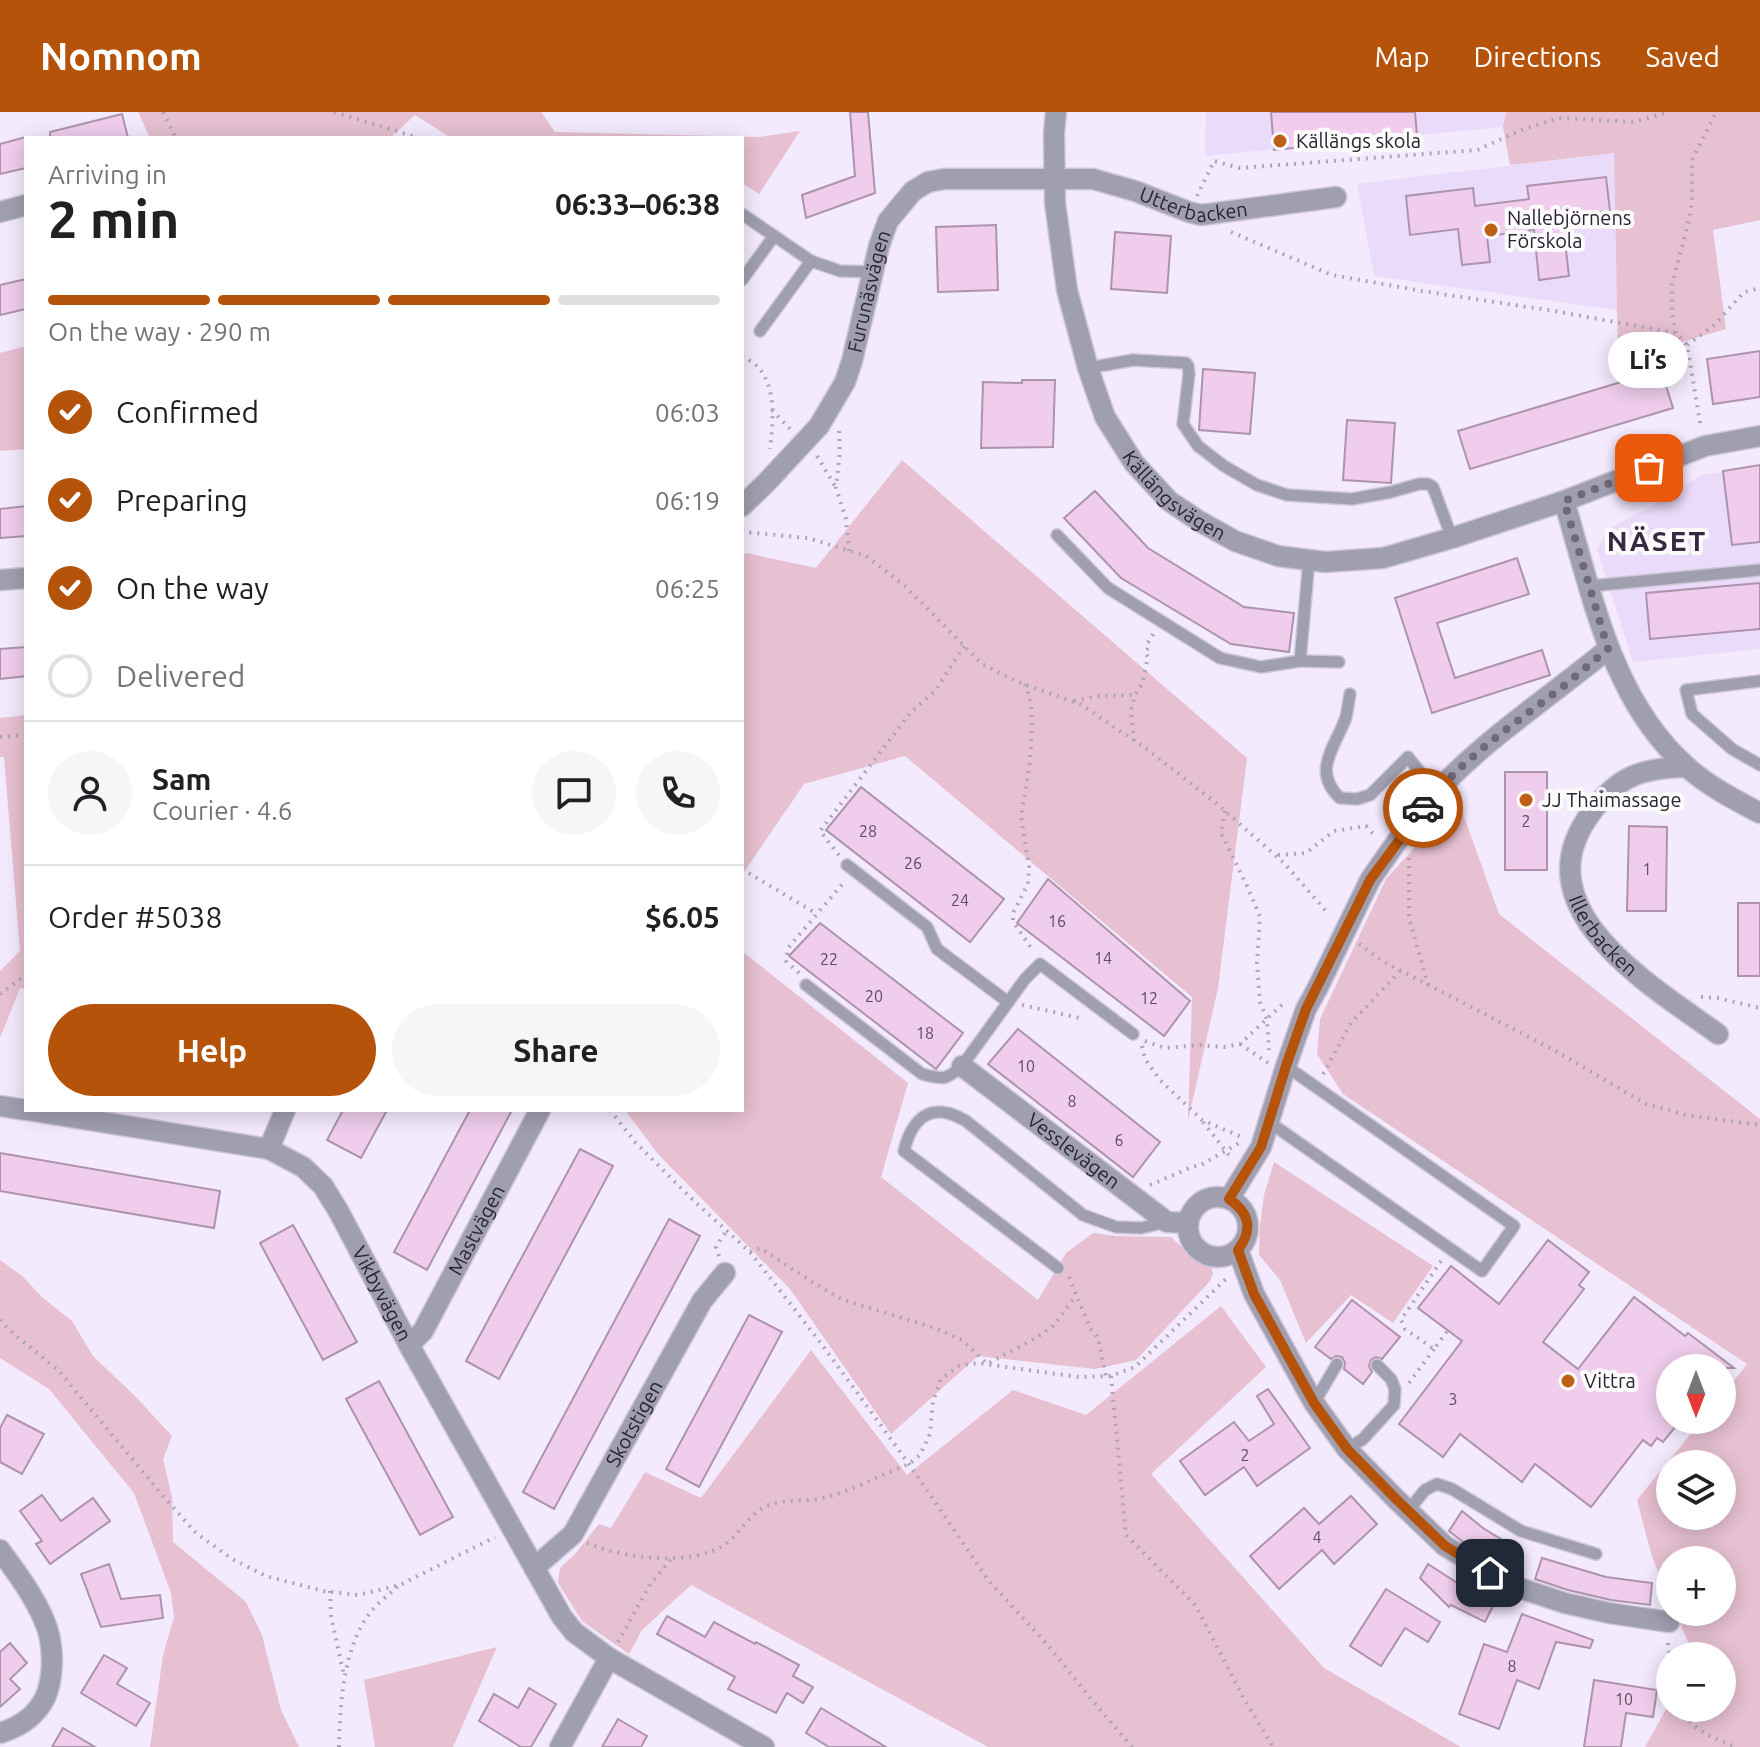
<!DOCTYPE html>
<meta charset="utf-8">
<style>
:root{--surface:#fff;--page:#f6f6f6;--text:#202124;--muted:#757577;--line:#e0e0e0;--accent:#b45309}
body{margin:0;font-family:Ubuntu,sans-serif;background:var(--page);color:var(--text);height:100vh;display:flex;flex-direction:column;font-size:30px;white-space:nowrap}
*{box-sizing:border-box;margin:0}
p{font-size:26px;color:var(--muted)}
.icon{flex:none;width:44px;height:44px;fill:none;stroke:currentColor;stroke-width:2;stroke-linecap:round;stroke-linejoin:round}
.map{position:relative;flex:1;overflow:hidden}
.side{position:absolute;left:24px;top:24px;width:720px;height:976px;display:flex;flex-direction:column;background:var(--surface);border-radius:0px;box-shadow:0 4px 20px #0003}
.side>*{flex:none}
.needle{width:52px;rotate:180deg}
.buttons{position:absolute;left:1656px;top:1242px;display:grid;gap:16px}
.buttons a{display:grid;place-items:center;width:80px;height:80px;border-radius:50%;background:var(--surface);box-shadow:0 4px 20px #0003;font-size:40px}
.pin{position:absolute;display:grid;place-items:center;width:68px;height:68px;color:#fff;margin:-34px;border-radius:16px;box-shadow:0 4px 12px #0006}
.courier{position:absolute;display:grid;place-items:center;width:80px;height:80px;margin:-40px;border:6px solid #b45309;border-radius:50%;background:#fff;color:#222;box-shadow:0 2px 10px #0007}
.bubble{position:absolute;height:56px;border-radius:28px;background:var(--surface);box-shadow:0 4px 20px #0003;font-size:26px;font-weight:700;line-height:56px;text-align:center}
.head em{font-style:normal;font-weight:700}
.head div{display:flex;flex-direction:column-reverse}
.head{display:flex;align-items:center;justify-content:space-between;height:136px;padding:0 24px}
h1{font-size:52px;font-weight:700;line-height:60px}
.bar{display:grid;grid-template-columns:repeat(4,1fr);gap:12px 8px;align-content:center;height:96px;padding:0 24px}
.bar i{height:10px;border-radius:6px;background:var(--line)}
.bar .on{background:var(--accent)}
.bar p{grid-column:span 4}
.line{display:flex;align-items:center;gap:20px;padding:0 24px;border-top:2px solid var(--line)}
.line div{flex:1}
.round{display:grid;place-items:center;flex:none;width:84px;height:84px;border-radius:42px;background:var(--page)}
ol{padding:0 24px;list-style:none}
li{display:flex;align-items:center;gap:24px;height:88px}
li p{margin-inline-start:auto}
li .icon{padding:8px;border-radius:50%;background:var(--accent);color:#fff;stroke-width:4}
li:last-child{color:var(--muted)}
li i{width:44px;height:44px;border:4px solid var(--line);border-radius:50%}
.cta{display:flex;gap:16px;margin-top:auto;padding:16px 24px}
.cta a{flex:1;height:92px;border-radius:48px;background:var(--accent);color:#fff;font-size:32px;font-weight:700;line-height:92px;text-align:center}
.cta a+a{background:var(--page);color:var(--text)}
header{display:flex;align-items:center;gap:48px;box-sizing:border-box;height:112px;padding:0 40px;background:var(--accent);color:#fff}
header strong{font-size:38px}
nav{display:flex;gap:44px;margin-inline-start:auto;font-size:28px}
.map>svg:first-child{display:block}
</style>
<header>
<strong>Nomnom</strong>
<nav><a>Map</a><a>Directions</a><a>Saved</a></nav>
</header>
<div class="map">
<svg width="1760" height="1635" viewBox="0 0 1760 1635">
<rect width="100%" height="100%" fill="#f3eafd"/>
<g fill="#eadbfa">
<path d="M1206 0H1506L1503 15 1205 44Z"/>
<path d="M1614 41 1617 198 1374 164 1357 72Z"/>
<path d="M1760 354V537L1633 550 1597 437 1610 416 1654 393 1701 363Z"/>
</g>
<g fill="#e7c0d1" fill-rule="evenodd">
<path d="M138 0H541L555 20 759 25 800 19 759 82 742 71V26H451L415 3 390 26H150Z"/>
<path d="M1506 0H1760V108L1713 118 1726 217 1618 249 1614 41 1510 53 1503 15Z"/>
<path d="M26 234V337L0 339V241Z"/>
<path d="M902 348 1247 646 1218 876 1188 1009 1192 885 905 644 804 672 742 763V444L746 441 816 456Z"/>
<path d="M26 603V877L20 876 0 926V859L20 839 4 645H0V606Z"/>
<path d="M1458 688 1499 802 1760 1007V1635H1645L1670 1590V1596H1722V1544H1694L1675 1500H1722V1448H1670V1488L1652 1445 1637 1388 1702 1308H1722V1284L1747 1252 1343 982 1317 942 1320 907 1386 767ZM1670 1352H1722V1404H1670Z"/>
<path d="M742 839 908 971 881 1065 1038 1188 1066 1141 1093 1121 1116 1124 1171 1125 1192 1145 1210 1151 1213 1162 1210 1169 1136 1248 1095 1257 978 1244 891 1322 790 1177 658 1042 625 998H742Z"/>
<path d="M1274 1050 1433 1154 1393 1211 1351 1183 1306 1231 1280 1168 1259 1143 1260 1114 1264 1083Z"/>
<path d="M0 1148 21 1163 43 1186 72 1209 93 1244 135 1284 172 1324 163 1347 172 1385 173 1430 246 1490 262 1523 281 1598 299 1635H150L163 1543 174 1505 171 1481 134 1381 49 1277 0 1246Z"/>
<path d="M1221 1194 1266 1255 1151 1362 1324 1556 1461 1635H988L691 1473 642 1518 629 1542 582 1509 558 1471 560 1456 575 1442 599 1412 611 1416 645 1360 701 1386 811 1238 907 1363 1013 1278 1086 1303Z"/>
<path d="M497 1535 453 1635H375L364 1568Z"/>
</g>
<g fill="#f0cded" stroke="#ad93ab" stroke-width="2">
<path d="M850 0H868L875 81 806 106 802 83 855 64Z"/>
<path d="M1271 0H1415L1417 24 1274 38Z"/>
<path d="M122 2 128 26H50V20Z"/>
<path d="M26 25V56L0 62V32Z"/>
<path d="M1606 65 1610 99 1562 104 1569 164 1539 168 1534 118 1487 124 1490 150 1462 153 1458 117 1410 123 1406 84 1473 76 1475 94 1529 87 1527 74Z"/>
<path d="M996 113 998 178 938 180 936 115Z"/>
<path d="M1115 120 1171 124 1167 181 1111 177Z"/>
<path d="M26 167V197L0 203V173Z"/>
<path d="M1760 239V285L1713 292 1707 247Z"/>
<path d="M1203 257 1255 261 1250 322 1199 318Z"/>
<path d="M1661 258 1673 296 1470 357 1458 319Z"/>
<path d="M1022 268H1055L1053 335 981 336 983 270 1022 271Z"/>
<path d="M1347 308 1395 311 1391 371 1343 368Z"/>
<path d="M1760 353V430L1732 433 1723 359Z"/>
<path d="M1095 379 1148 436 1244 495 1294 501 1289 540 1231 532 1121 466 1064 406Z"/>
<path d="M26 394V424L0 426V397Z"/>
<path d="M1517 446 1529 482 1437 511 1455 566 1542 538 1550 563 1432 601 1395 486Z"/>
<path d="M1760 471V517L1650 527 1646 481Z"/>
<path d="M26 535V564L0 567V537Z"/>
<rect x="1505" y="660" width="42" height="98"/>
<path d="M861 675 1004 787 970 830 826 718Z"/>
<path d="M1629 714 1667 715 1666 799H1627Z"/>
<path d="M1048 767 1190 889 1164 924 1017 811Z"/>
<rect x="1738" y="791" width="22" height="73"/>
<path d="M820 811 963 921 936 957 789 844Z"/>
<path d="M1018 917 1160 1030 1133 1065 988 952Z"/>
<path d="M343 998H387L361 1046 327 1028Z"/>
<path d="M470 998H512L427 1158 394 1140Z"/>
<path d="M580 1037 613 1054 499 1267 466 1249Z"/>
<path d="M0 1041 220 1079 214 1116 0 1079Z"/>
<path d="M669 1107 700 1124 554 1397 523 1380Z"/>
<path d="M293 1113 357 1230 323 1248 260 1131Z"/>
<path d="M1548 1128 1589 1160 1579 1173 1584 1177 1543 1230 1578 1257 1634 1185 1685 1224 1688 1221 1734 1256H1670V1308H1681L1663 1330 1657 1326 1651 1334 1643 1328 1591 1395 1535 1352 1522 1370 1460 1322 1443 1345 1399 1312 1462 1229 1418 1196 1451 1154 1499 1192Z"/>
<path d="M1352 1188 1400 1225 1382 1247 1376 1245 1371 1248 1369 1254 1372 1260 1363 1272 1344 1257 1345 1251 1342 1245 1336 1244 1331 1247 1315 1235Z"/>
<path d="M749 1203 782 1220 699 1375 666 1357Z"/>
<path d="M379 1269 453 1405 420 1423 346 1287Z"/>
<path d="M1268 1277 1310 1336 1257 1374 1244 1355 1205 1383 1180 1349 1234 1310 1249 1329 1274 1312 1257 1284Z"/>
<path d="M7 1303 44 1322 22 1362 0 1350V1316Z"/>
<path d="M42 1383 61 1409 93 1386 110 1409 50 1452 36 1432 42 1429 20 1399Z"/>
<path d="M1351 1384 1377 1412 1334 1452 1322 1438 1279 1477 1250 1444 1304 1396 1319 1412Z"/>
<path d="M1462 1399 1483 1416 1522 1440 1512 1458 1463 1430 1449 1419Z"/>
<path d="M1542 1446 1606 1465 1652 1471 1650 1493 1611 1488 1568 1478 1535 1467Z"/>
<path d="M109 1452 121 1487 160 1483 163 1506 101 1515 81 1462Z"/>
<path d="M1428 1452 1493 1494 1485 1510 1451 1493 1449 1495 1420 1466Z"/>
<path d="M1386 1477 1440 1510 1428 1530 1405 1516 1381 1554 1350 1534Z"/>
<path d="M1522 1502 1593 1528 1590 1536 1556 1530 1539 1577 1517 1568 1499 1617 1459 1602 1484 1532 1507 1540Z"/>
<path d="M667 1504 705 1525 714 1510 755 1532 756 1530 799 1553 793 1564 813 1575 803 1591 787 1581 776 1601 728 1577 735 1565 657 1522Z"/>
<path d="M10 1531 27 1551 10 1567 20 1577 0 1595V1540Z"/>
<path d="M104 1543 127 1556 117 1572 150 1591 136 1614 81 1581Z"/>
<path d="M1594 1568 1657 1578 1653 1605 1626 1601 1621 1635H1584Z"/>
<path d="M529 1576 556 1592 531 1635H521L479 1609 494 1582 518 1596Z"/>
<path d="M821 1596 886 1635H829L806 1621Z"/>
<path d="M618 1607 647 1624 641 1635H602Z"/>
<path d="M63 1616 95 1635H52Z"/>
</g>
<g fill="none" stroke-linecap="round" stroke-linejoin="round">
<defs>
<g id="lane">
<path d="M742 102 811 149 840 159 874 160"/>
<path d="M742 168 774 124"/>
<path d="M760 219 811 149"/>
<path d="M1088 256 1133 248 1186 251 1188 254 1189 262 1183 312 1198 334 1224 354 1257 373 1287 383 1352 387 1391 380 1419 372H1428L1433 375 1452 426"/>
<path d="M1057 423 1108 476 1220 546 1261 555 1300 549 1309 448"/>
<path d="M1590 474 1760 458"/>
<path d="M1300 549 1339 550"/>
<path d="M1760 569 1686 578 1692 602 1732 637 1760 653"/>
<path d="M1350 582C1348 591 1348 600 1345 608 1334 636 1312 660 1340 686L1357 687 1370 683 1408 645 1436 680"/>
<path d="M847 753 927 815 937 837 1008 890"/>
<path d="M806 873 922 962C943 967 945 969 962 954L1025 867 1040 852 1133 922"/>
<path d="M1269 1010 1482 1159 1514 1114 1286 954"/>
<path d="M1058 1156 904 1039C909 1018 921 995 947 1001 954 1002 960 1006 966 1009L1083 1103 1116 1115 1141 1116 1166 1110"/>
<path d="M1314 1291 1337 1252"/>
<path d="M1347 1337 1363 1327 1394 1293 1395 1277 1391 1267 1377 1253"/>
<path d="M1408 1399 1425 1378 1437 1372 1452 1377 1521 1419 1596 1442"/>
</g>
<g id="street">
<path id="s1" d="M1056 0 1054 21 1055 91 1067 178 1088 256 1105 305 1134 351 1169 389 1199 409 1235 429 1278 444 1309 448 1325 450 1383 446 1452 426 1564 389 1705 334 1760 324"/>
<path d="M0 100 26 93"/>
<path d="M1564 389C1592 481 1611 588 1687 655 1708 674 1735 688 1760 701"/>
<path id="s2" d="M742 394 766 371 819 314 845 270 852 249 879 134 888 109 913 79 928 70 944 67H1093L1135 79 1189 100 1201 103 1336 85"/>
<path d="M0 468 26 466"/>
<path id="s3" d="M1686 655C1641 656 1618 664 1591 701 1519 797 1652 874 1718 922"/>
<path d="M1370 768C1391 738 1412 706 1437 679 1488 625 1551 584 1608 537"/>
<path id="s4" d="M962 954 1167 1110 1188 1111"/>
<path d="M0 994 26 998"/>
<path id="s5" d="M27 998 269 1037 303 1055 323 1074 339 1100 409 1233 562 1505 574 1520 609 1546 764 1635"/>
<path d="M269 1037 285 998"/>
<circle cx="1218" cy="1115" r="30"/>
<path d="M1229 1087 1261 1035 1286 954 1306 897 1317 877"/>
<path d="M1238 1138 1254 1182 1314 1291 1347 1337 1396 1387 1445 1434 1513 1474 1565 1491 1609 1501 1669 1510"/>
<path id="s6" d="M409 1233 423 1219 540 998"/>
<path d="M0 1438C16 1460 33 1482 44 1508 55 1532 56 1577 37 1598 28 1609 13 1617 0 1621"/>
<path id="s7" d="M534 1456 573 1422 702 1189 725 1161"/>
<path d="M560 1635 609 1546"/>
</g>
</defs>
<use href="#lane" stroke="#cfc6d8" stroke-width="14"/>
<use href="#street" stroke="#cfc6d8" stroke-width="23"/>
<g stroke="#ada5b5" stroke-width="4" stroke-dasharray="2 6" stroke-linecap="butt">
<path d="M163 0 176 26"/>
<path d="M334 0 419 26"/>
<path d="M1197 84 1214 49 1240 56 1477 38 1524 17 1559 6 1634 10 1668 0"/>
<path d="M1231 120 1332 163 1422 179 1554 199 1676 221 1687 233 1701 316"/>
<path d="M1676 221 1672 202V173L1687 116 1692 90V48L1716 0"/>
<path d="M1687 233 1713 214 1744 180 1760 176"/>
<path d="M742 244C747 247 754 251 758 255 777 276 773 312 770 337"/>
<path d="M772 298 791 318"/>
<path d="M839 319 840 339 836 376 846 407 849 439"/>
<path d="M817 344 835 374"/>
<path d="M742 418 745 420 808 426 866 444 905 474 982 552 1018 570 1080 592 1144 635 1216 691 1284 751 1326 799"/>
<path d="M1025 572 1031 591 1032 612 1030 650 1021 704 1029 755 1028 772 1013 801V809L1033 839"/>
<path d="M1074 589 1097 584 1135 583"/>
<path d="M0 625 26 623"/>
<path d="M1134 629 1131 598 1135 583 1142 572 1148 545 1145 540 1148 536 1147 532 1154 521"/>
<path d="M1225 699 1221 721 1248 776 1260 805 1257 851 1260 890 1267 908 1269 938"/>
<path d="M839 743 820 719 911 600 935 579 964 534"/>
<path d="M1278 743 1306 741 1334 719 1366 714 1376 725"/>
<path d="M1409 746V806L1428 873"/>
<path d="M742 757 817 802"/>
<path d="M1359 832 1384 850 1554 938 1646 992 1685 1003 1760 1013"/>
<path d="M799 861 786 849 788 836 845 769"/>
<path d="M0 882 26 863"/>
<path d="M1701 885 1718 886 1760 896"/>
<path d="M1022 893 1084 907"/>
<path d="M1145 929 1165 936 1200 933 1224 935 1240 932 1286 889"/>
<path d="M1240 932 1268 951"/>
<path d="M1142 934 1145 947 1160 968 1202 1008 1244 1026"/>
<path d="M1323 962 1351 911 1400 859"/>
<path d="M610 998 635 1030 694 1089 750 1140 823 1234 909 1352 988 1468 1046 1531 1091 1587 1132 1635"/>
<path d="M1203 1010 1232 1047"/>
<path d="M1150 1073 1192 1055 1201 1053 1239 1031"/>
<path d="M750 1140 760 1136 814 1171 843 1188 935 1216 962 1228 987 1252 1034 1227 1053 1214 1076 1184"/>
<path d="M719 1144 716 1135 727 1118"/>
<path d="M1441 1149 1401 1208 1405 1217 1434 1237 1448 1218"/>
<path d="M1069 1165 1090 1216 1098 1226 1106 1264"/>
<path d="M0 1208 8 1217 59 1259 163 1384 196 1421 232 1447 266 1464 324 1479 358 1483 400 1473 495 1425"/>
<path d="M1111 1264 1126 1423 1196 1494 1244 1587 1273 1635"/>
<path d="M1409 1271 1434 1237"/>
<path d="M587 1431C621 1446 692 1455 724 1433 740 1422 750 1400 769 1393 786 1387 806 1390 823 1386 849 1380 883 1362 909 1352L920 1343 930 1322 933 1289 941 1267 959 1254 977 1251 1079 1265 1111 1264 1135 1255 1226 1167"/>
<path d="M330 1479 331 1504 344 1564"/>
<path d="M618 1530 651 1471 673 1445"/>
<path d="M1668 1531 1670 1544"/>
<path d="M1670 1557V1576"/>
<path d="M1680 1596C1692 1618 1714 1627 1736 1635"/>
<path d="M339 1635C340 1593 343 1535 370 1501 377 1491 389 1483 398 1474"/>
</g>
<use href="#lane" stroke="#9f9fb0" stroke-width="11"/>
<use href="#street" stroke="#9f9fb0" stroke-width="20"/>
<defs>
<path id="street-bridge" d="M1317 877 1370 768"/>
</defs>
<use href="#street-bridge" stroke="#cfc6d8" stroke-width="23" stroke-linecap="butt"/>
<use href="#street-bridge" stroke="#9f9fb0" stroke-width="20"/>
</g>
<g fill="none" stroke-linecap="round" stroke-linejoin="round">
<path stroke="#706978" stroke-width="8" stroke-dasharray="0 14.4" d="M1423 696C1461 648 1511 614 1560 577 1576 564 1592 550 1608 537L1564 389 1649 356"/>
<path stroke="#b45309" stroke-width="10" d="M1423 696 1370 768 1306 897 1286 954 1261 1035 1229 1087C1250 1101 1253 1118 1238 1138L1254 1182 1314 1291 1347 1337 1396 1387 1445 1434 1490 1461"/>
</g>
<g fill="#be6016" stroke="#fbfbfb" stroke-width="3">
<circle cx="1280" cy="29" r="8"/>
<circle cx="1491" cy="118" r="8"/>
<circle cx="1526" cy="688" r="8"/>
<circle cx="1568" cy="1269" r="8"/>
</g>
<g text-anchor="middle" stroke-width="8" stroke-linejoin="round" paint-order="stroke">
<g font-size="16" fill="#5c4e5f">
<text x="1526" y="715">2</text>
<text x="868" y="725">28</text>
<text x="913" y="757">26</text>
<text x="1647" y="763">1</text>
<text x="960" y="794">24</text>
<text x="1057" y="815">16</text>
<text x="1103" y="852">14</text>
<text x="829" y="853">22</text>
<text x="874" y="890">20</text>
<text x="1149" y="892">12</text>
<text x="925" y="927">18</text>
<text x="1026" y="960">10</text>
<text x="1072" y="995">8</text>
<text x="1119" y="1034">6</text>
<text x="1453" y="1293">3</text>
<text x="1245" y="1349">2</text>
<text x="1317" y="1431">4</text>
<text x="1512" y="1560">8</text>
<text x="1624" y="1593">10</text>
</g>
<g font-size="20" fill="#2a2430" stroke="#fbfbfb" text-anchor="start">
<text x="1296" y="36">Källängs skola</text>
<text x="1507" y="113">Nallebjörnens<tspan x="1507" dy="23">Förskola</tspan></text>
<text x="1542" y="695">JJ Thaimassage</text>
<text x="1584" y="1276">Vittra</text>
</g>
<g font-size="20" fill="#2a2430" stroke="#fbfbfb">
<text dy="7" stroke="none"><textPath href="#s2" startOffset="656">Utterbacken</textPath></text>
<text dy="7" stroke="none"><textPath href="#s2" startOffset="256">Furunäsvägen</textPath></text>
<text dy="7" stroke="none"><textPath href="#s1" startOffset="418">Källängsvägen</textPath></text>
<text dy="7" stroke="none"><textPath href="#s3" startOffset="248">Illerbacken</textPath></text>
<text dy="7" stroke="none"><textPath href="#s4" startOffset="140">Vesslevägen</textPath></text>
<text dy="7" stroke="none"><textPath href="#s6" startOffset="134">Mastvägen</textPath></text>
<text dy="7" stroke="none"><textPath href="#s5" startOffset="434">Vikbyvägen</textPath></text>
<text dy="7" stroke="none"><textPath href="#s7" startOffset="178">Skotstigen</textPath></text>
</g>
<g font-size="28" font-weight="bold" letter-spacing="2" fill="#362941" stroke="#fbfbfb">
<text x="1657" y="439">NÄSET</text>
</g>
</g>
</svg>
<div class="buttons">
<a><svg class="needle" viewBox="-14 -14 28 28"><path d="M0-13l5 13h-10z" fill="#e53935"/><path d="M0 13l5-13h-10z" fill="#757577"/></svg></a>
<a><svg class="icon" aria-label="layers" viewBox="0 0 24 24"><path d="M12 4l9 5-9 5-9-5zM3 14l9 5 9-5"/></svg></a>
<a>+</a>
<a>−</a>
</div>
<div class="pin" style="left:1649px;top:356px;background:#ea580c"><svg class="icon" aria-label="bag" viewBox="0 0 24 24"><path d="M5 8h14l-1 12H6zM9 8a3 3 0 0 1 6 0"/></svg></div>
<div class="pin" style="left:1490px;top:1461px;background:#1f2937"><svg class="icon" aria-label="home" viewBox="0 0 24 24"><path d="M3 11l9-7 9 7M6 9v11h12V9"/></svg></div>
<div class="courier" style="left:1423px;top:696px"><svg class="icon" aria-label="car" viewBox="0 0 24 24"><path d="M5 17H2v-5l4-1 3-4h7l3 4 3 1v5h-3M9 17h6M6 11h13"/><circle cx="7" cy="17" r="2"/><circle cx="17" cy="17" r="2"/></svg></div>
<div class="bubble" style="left:1608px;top:220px;width:80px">Li’s</div>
<section class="side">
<div class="head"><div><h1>2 min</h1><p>Arriving in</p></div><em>06:33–06:38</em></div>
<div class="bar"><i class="on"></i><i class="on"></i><i class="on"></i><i></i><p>On the way · 290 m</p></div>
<ol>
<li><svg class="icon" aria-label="check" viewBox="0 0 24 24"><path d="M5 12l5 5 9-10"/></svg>Confirmed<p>06:03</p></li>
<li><svg class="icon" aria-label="check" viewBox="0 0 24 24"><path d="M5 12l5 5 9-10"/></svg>Preparing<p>06:19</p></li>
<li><svg class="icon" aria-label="check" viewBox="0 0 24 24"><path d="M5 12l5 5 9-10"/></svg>On the way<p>06:25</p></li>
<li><i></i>Delivered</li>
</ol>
<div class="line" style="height:144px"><a class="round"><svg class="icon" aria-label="person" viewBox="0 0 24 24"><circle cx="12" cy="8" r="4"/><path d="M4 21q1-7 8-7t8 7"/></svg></a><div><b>Sam</b><p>Courier · 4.6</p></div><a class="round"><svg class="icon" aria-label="chat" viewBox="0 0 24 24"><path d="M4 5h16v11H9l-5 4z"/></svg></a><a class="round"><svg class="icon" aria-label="phone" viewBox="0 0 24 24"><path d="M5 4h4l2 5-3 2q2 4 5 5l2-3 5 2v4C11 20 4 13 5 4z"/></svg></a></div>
<div class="line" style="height:104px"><div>Order #5038</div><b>$6.05</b></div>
<div class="cta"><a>Help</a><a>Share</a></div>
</section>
</div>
